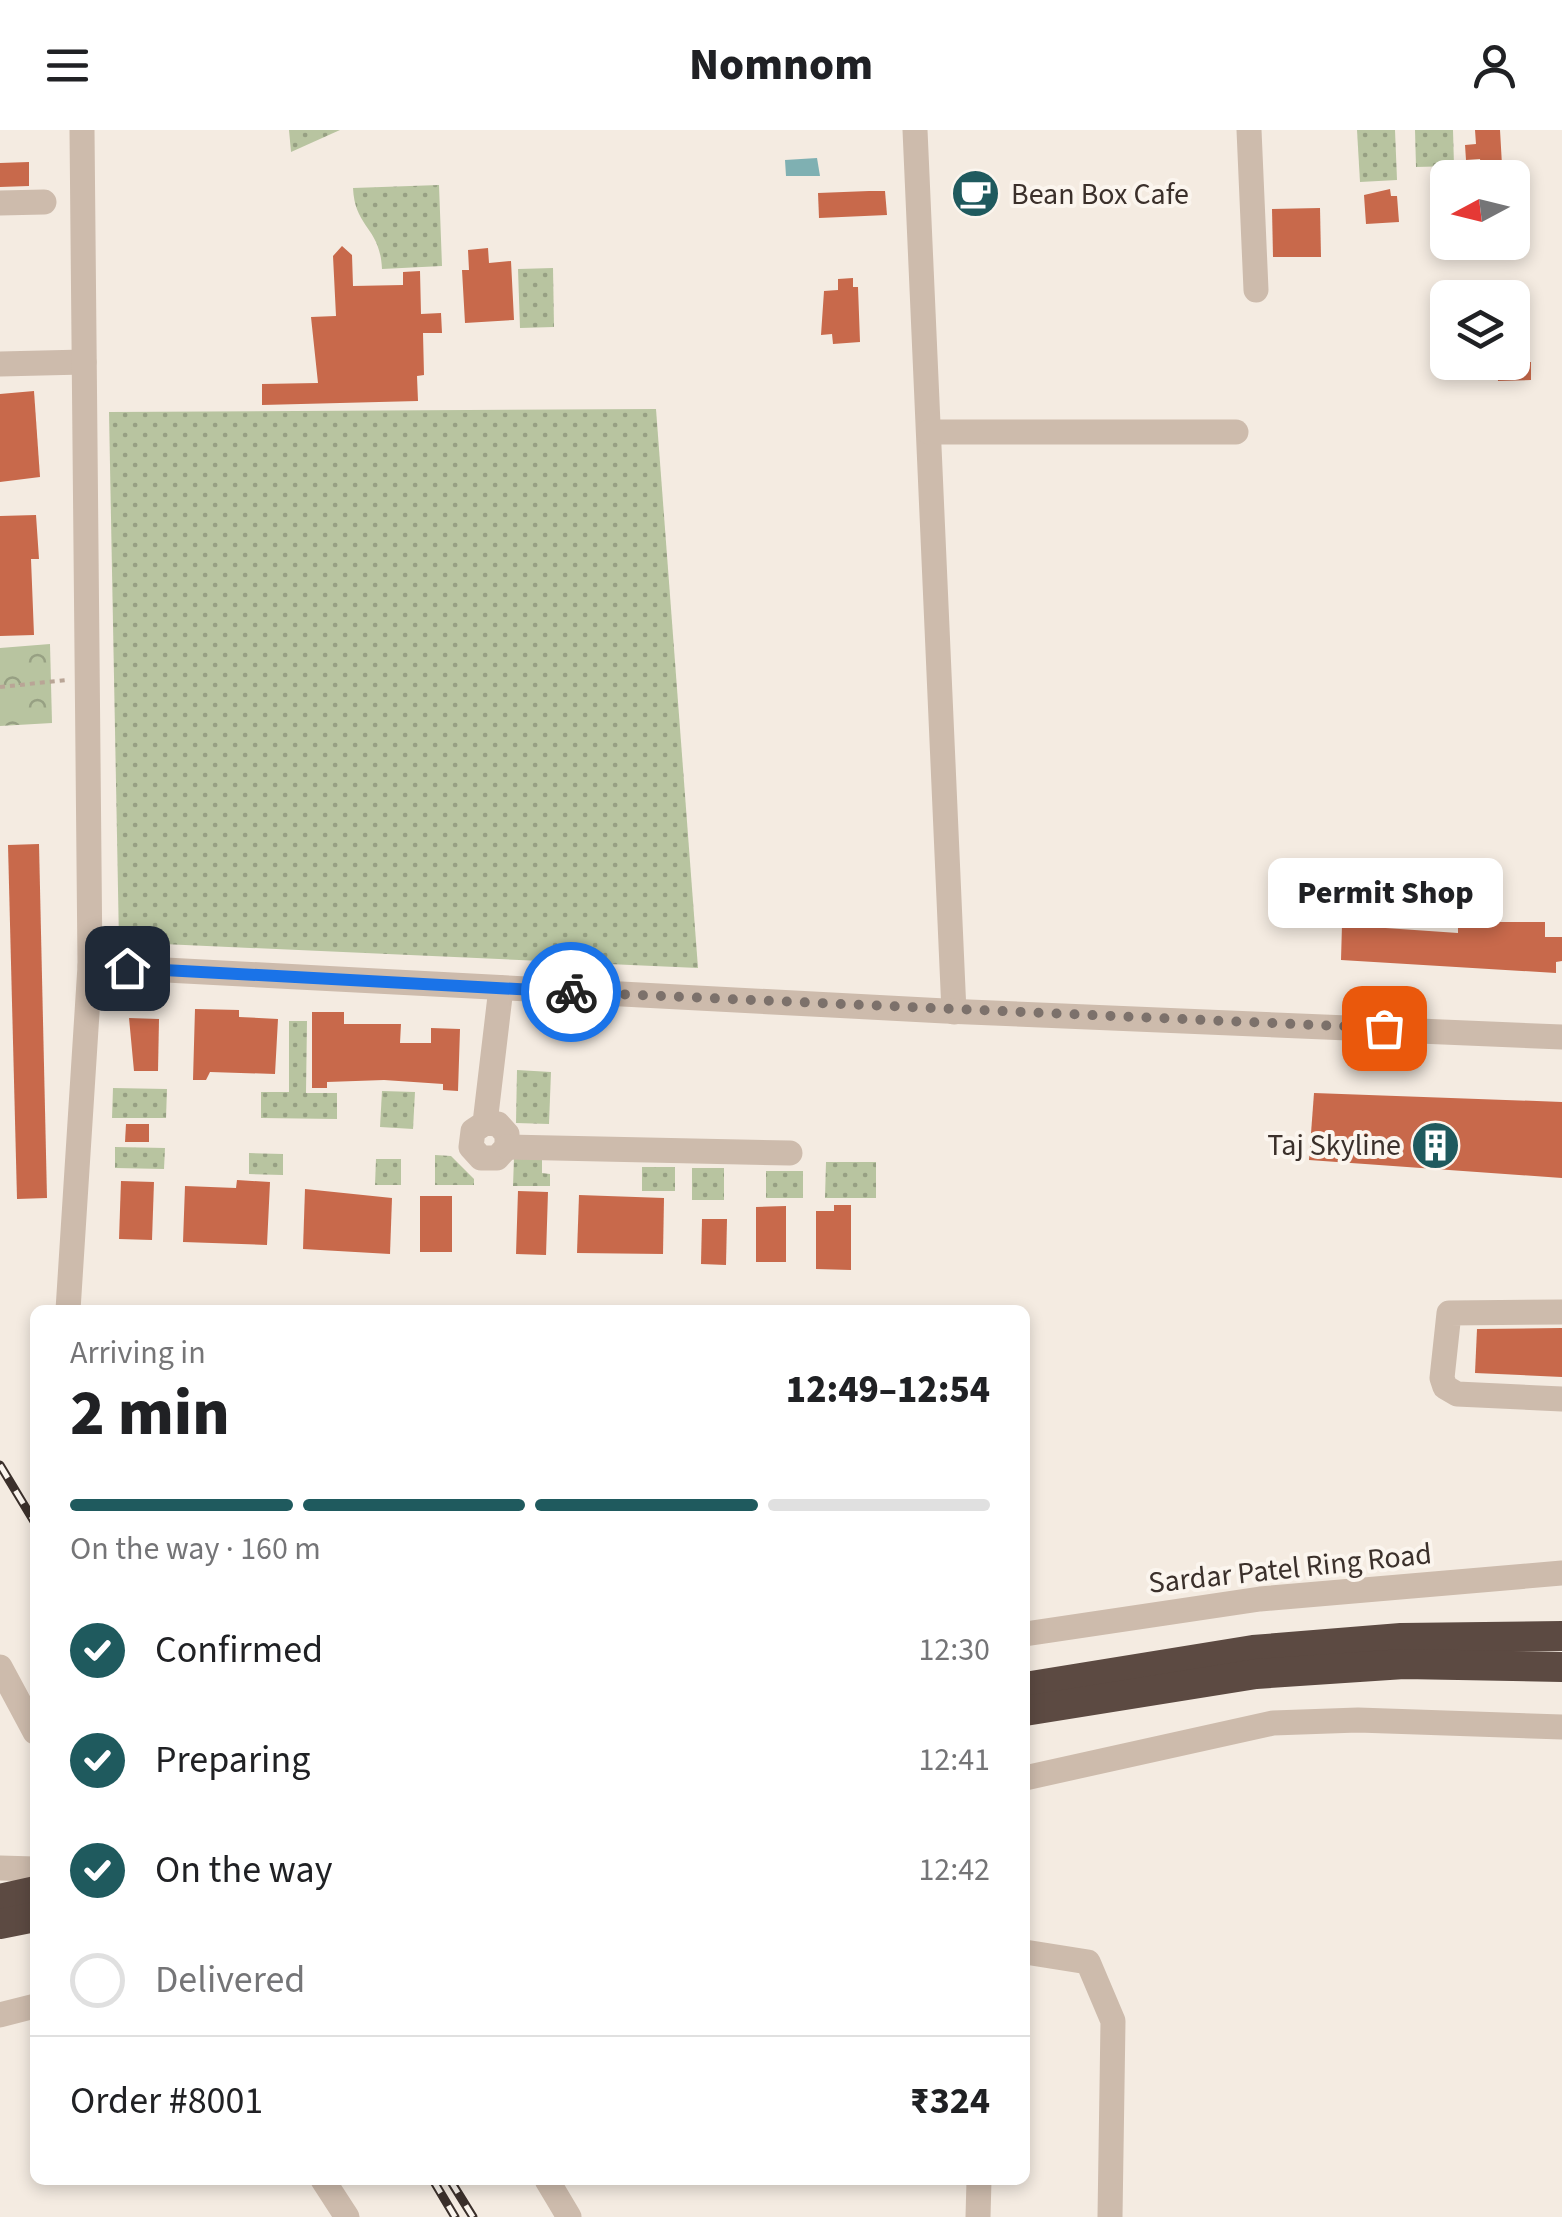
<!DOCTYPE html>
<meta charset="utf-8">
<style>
:root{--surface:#fff;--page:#f2f2f2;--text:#202124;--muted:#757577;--line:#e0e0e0;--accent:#1f5a5e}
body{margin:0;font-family:"Source Sans 3",sans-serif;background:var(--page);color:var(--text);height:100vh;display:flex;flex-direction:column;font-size:38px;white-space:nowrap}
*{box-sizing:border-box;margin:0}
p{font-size:32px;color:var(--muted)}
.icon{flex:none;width:55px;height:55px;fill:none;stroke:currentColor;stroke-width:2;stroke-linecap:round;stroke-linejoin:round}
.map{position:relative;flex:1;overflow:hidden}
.panel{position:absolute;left:30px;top:1175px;width:1000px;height:880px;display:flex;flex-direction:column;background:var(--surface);border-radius:15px;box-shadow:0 5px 15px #0003}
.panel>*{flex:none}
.needle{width:65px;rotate:263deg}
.fabs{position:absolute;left:1430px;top:30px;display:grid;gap:20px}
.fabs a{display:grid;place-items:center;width:100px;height:100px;border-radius:15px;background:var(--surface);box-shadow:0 5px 15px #0003;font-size:50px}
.pin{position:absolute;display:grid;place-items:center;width:85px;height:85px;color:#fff;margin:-42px;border-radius:20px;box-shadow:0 5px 15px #0006}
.courier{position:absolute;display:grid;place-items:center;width:100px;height:100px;margin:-50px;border:8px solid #1a73e8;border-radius:50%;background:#fff;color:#222;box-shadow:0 2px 12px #0007}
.bubble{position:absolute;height:70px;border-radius:15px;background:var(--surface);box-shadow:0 5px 15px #0003;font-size:32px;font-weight:800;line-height:70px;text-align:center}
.head em{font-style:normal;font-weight:800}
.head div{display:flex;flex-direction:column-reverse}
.head{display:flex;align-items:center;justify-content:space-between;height:170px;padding:0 40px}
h1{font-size:65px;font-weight:800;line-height:75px}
.bar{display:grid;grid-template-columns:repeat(4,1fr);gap:15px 10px;align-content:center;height:120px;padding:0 40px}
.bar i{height:12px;border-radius:8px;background:var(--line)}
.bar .selected{background:var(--accent)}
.bar p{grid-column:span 4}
.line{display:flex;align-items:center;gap:25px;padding:0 40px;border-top:2px solid var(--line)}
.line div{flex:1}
ol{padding:0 40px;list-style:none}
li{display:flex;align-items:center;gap:30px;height:110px}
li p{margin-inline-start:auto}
li .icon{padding:10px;border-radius:50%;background:var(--accent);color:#fff;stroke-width:4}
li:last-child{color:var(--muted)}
li i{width:55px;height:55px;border:5px solid var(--line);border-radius:50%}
header{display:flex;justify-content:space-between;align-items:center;height:130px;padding:0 40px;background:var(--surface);font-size:45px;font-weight:800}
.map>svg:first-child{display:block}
</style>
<header><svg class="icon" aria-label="menu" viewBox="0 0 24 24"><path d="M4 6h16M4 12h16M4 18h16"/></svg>Nomnom<svg class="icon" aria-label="person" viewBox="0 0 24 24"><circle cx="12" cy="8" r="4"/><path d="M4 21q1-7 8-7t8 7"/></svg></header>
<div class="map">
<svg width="1562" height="2087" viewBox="0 0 1562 2087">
<defs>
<pattern id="grass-dots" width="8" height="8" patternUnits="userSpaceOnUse" patternTransform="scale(2.5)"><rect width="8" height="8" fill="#b8c4a0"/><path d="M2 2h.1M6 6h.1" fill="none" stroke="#97a083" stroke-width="1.8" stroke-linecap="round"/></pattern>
<pattern id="forest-crowns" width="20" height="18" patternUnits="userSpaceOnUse" patternTransform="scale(2.5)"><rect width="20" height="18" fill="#b8c4a0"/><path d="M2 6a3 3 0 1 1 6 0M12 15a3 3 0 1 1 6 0" fill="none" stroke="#97a083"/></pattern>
</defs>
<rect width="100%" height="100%" fill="#f4ebe1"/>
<g fill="url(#grass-dots)">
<path d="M289 0H340L291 22Z"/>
<path d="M1357 0H1395L1397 50 1360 52Z"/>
<path d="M1415 0H1453L1454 36 1416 37Z"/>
<path d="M439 55 442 136 382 139C380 96 355 99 353 58Z"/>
<path d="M553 138 554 197 520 198 518 139Z"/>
<path d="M656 279 698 838 119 812 109 282Z"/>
<path d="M289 891H307L306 963H337V989L261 988V962H289Z"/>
<path d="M517 940 551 942 549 994 516 993Z"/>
<path d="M113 958 167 959 166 988H112Z"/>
<path d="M382 961 415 962 413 999 380 997Z"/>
<path d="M115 1017 165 1018 164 1039 115 1038Z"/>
<path d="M249 1023 283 1024V1045L249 1044Z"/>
<path d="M435 1025 451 1026 474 1049V1055H435Z"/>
<path d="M514 1028H542V1043L550 1044V1056H513Z"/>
<path d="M376 1029H401V1055H375Z"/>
<path d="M826 1032H876V1068H825Z"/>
<rect x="642" y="1037" width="33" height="24"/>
<rect x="692" y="1038" width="32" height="32"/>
<rect x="766" y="1041" width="37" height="27"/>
</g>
<path fill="url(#forest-crowns)" d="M50 514 52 593 0 596V518Z"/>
<path fill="#7fb0b2" d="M817 28 820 46H786L785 30Z"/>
<g fill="#c8694b">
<path d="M1475 0H1500L1502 35 1481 36 1480 29 1466 30 1465 15 1476 14Z"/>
<path d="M29 32V56L0 57V33Z"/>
<path d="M1390 59 1391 66H1397L1399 92 1366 94 1364 65Z"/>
<path d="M869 61H885L887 85 819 88 818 63Z"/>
<path d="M1320 78 1321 127H1273L1272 79Z"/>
<path d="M342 116 352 125 353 156 403 155V142L420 141 421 184 441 183 442 203H423L424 245 417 246 418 271 262 275V254L318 253 311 187 336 186 333 126Z"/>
<path d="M488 118 489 133 511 131 514 190 465 193 462 140H469L468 120Z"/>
<path d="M853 148V157H858L860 212 833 214 832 204 821 205 824 161 838 160V149Z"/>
<path d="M1496 232H1531V250L1498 251Z"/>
<path d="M34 261 40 347 0 352V264Z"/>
<path d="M36 385 39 429H31L34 505 0 506V386Z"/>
<path d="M39 714 47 1068 17 1069 8 715Z"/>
<path d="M1458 792H1545V807H1562V831L1556 832V843L1341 830 1342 795 1458 803Z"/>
<path d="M195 879 239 880V887L278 889 275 944 210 942 206 950H193Z"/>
<path d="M312 882H344V894H401L400 913H431V898L460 899 458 961 443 960V954L384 950 327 952V958H312Z"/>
<path d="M129 888 159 889 158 941H134Z"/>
<path d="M1314 963 1562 972V1048L1309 1030Z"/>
<path d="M126 994H149V1012H125Z"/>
<path d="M237 1050 270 1052 267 1115 183 1112 185 1056 236 1058Z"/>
<path d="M121 1051 154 1052 152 1110 119 1109Z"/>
<path d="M305 1059 392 1068 390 1124 303 1119Z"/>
<path d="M518 1061 548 1062 546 1125 516 1124Z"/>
<path d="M579 1065 664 1068 663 1124 577 1123Z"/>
<rect x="420" y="1066" width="32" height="56"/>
<path d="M834 1075H851V1140L816 1139V1081H834Z"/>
<path d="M786 1076V1132H756V1077Z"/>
<path d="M702 1089H727L726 1135 701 1134Z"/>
<path d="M1562 1198V1247L1475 1243 1477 1199Z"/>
</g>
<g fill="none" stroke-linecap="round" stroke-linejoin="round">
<path stroke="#b9a596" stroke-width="4" stroke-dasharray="5 5" stroke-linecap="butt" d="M0 557 67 550"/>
<g stroke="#cdbbac" stroke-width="25">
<path d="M915 0 954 882"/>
<path d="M1249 0 1256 160"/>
<path d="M0 73 44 72"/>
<path d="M0 234 84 232"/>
<path d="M929 302H1236"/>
<path d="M90 836 945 881 1562 907"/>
<path d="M485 993 498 994 507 1004V1017L497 1028H481L471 1017 473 1001 485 993 501 858"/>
<path d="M507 1017 790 1023"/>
<path d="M68 1180 90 836 82 0"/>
<path d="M1562 1182 1449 1183 1442 1248 1445 1257 1457 1264 1562 1269"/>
<path d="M1025 1504 1260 1469 1562 1443"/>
<path d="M0 1537 35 1602"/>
<path d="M1025 1648 1273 1593 1358 1590 1562 1597"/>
<path d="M0 1738 35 1739"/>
<path d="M1025 1822 1088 1832 1113 1891 1110 2087"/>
<path d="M0 1885 35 1876"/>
<path d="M323 2050 347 2087"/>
<path d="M547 2050 569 2087"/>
<path d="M978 2087 979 2050"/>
</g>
<g stroke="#5c4a42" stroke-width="30">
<path d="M1025 1557 1253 1520 1401 1508 1562 1506"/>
<path d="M1025 1581 1256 1544 1404 1534 1562 1537"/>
<path d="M0 1769 35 1761"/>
<path d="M0 1794 35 1787"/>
</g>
<defs>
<g id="rail">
<path d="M0 1335 35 1393"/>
<path d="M433 2050 455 2087"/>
<path d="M450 2050 473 2087"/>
</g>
</defs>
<use href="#rail" stroke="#3b302b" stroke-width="9"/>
<use href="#rail" stroke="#fbf5ee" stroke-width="5" stroke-dasharray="15" stroke-linecap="butt"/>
</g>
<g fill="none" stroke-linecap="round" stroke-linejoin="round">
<path stroke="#7c716b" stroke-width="10" stroke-dasharray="0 18" d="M571 862 1384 898"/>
<path stroke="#1a73e8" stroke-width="12" d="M127 838 571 862"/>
</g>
<defs>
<symbol id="cafe-disc" viewBox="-11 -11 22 22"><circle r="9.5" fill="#1f5a5e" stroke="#fbf5ee"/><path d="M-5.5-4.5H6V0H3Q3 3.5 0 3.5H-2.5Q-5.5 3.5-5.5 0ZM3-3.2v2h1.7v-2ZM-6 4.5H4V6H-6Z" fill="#fff"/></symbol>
<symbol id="building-disc" viewBox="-11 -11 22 22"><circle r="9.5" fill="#1f5a5e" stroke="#fbf5ee"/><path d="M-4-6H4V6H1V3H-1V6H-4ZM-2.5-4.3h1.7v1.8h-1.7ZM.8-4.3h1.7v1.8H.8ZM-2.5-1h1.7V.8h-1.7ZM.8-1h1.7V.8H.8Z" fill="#fff"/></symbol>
</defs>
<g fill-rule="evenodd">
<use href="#cafe-disc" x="948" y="36" width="55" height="55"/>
<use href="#building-disc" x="1408" y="988" width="55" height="55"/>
</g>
<g text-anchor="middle" stroke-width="8" stroke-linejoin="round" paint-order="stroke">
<g font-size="30" fill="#3b302b" stroke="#fbf5ee" text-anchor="start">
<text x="1011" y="74">Bean Box Cafe</text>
<text x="1401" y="1025" text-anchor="end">Taj Skyline</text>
</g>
<g font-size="30" fill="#3b302b" stroke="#fbf5ee">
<text transform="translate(1290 1438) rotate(-6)" y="10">Sardar Patel Ring Road</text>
</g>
</g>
</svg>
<div class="fabs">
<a><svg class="needle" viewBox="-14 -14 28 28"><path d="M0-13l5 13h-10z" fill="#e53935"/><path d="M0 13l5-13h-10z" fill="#757577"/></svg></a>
<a><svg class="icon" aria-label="layers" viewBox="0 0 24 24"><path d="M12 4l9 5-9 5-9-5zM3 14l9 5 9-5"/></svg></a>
</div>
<div class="pin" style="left:1384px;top:898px;background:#ea580c"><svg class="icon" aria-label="bag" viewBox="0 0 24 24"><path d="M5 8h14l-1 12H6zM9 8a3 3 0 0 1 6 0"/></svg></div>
<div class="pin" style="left:127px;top:838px;background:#1f2937"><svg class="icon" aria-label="home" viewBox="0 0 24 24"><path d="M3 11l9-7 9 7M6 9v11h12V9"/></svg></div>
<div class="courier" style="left:571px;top:862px"><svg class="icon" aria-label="bike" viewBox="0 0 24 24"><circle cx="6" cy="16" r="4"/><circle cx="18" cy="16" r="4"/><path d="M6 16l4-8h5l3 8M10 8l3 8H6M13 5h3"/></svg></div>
<div class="bubble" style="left:1268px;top:728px;width:235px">Permit Shop</div>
<section class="panel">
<div class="head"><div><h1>2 min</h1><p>Arriving in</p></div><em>12:49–12:54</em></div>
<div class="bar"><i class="selected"></i><i class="selected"></i><i class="selected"></i><i></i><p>On the way · 160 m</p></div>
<ol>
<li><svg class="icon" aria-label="check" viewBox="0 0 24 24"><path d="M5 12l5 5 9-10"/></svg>Confirmed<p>12:30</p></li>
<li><svg class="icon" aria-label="check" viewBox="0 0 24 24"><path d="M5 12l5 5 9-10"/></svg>Preparing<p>12:41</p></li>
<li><svg class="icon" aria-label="check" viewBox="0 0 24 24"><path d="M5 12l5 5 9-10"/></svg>On the way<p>12:42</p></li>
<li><i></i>Delivered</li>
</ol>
<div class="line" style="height:130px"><div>Order #8001</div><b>₹324</b></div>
</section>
</div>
